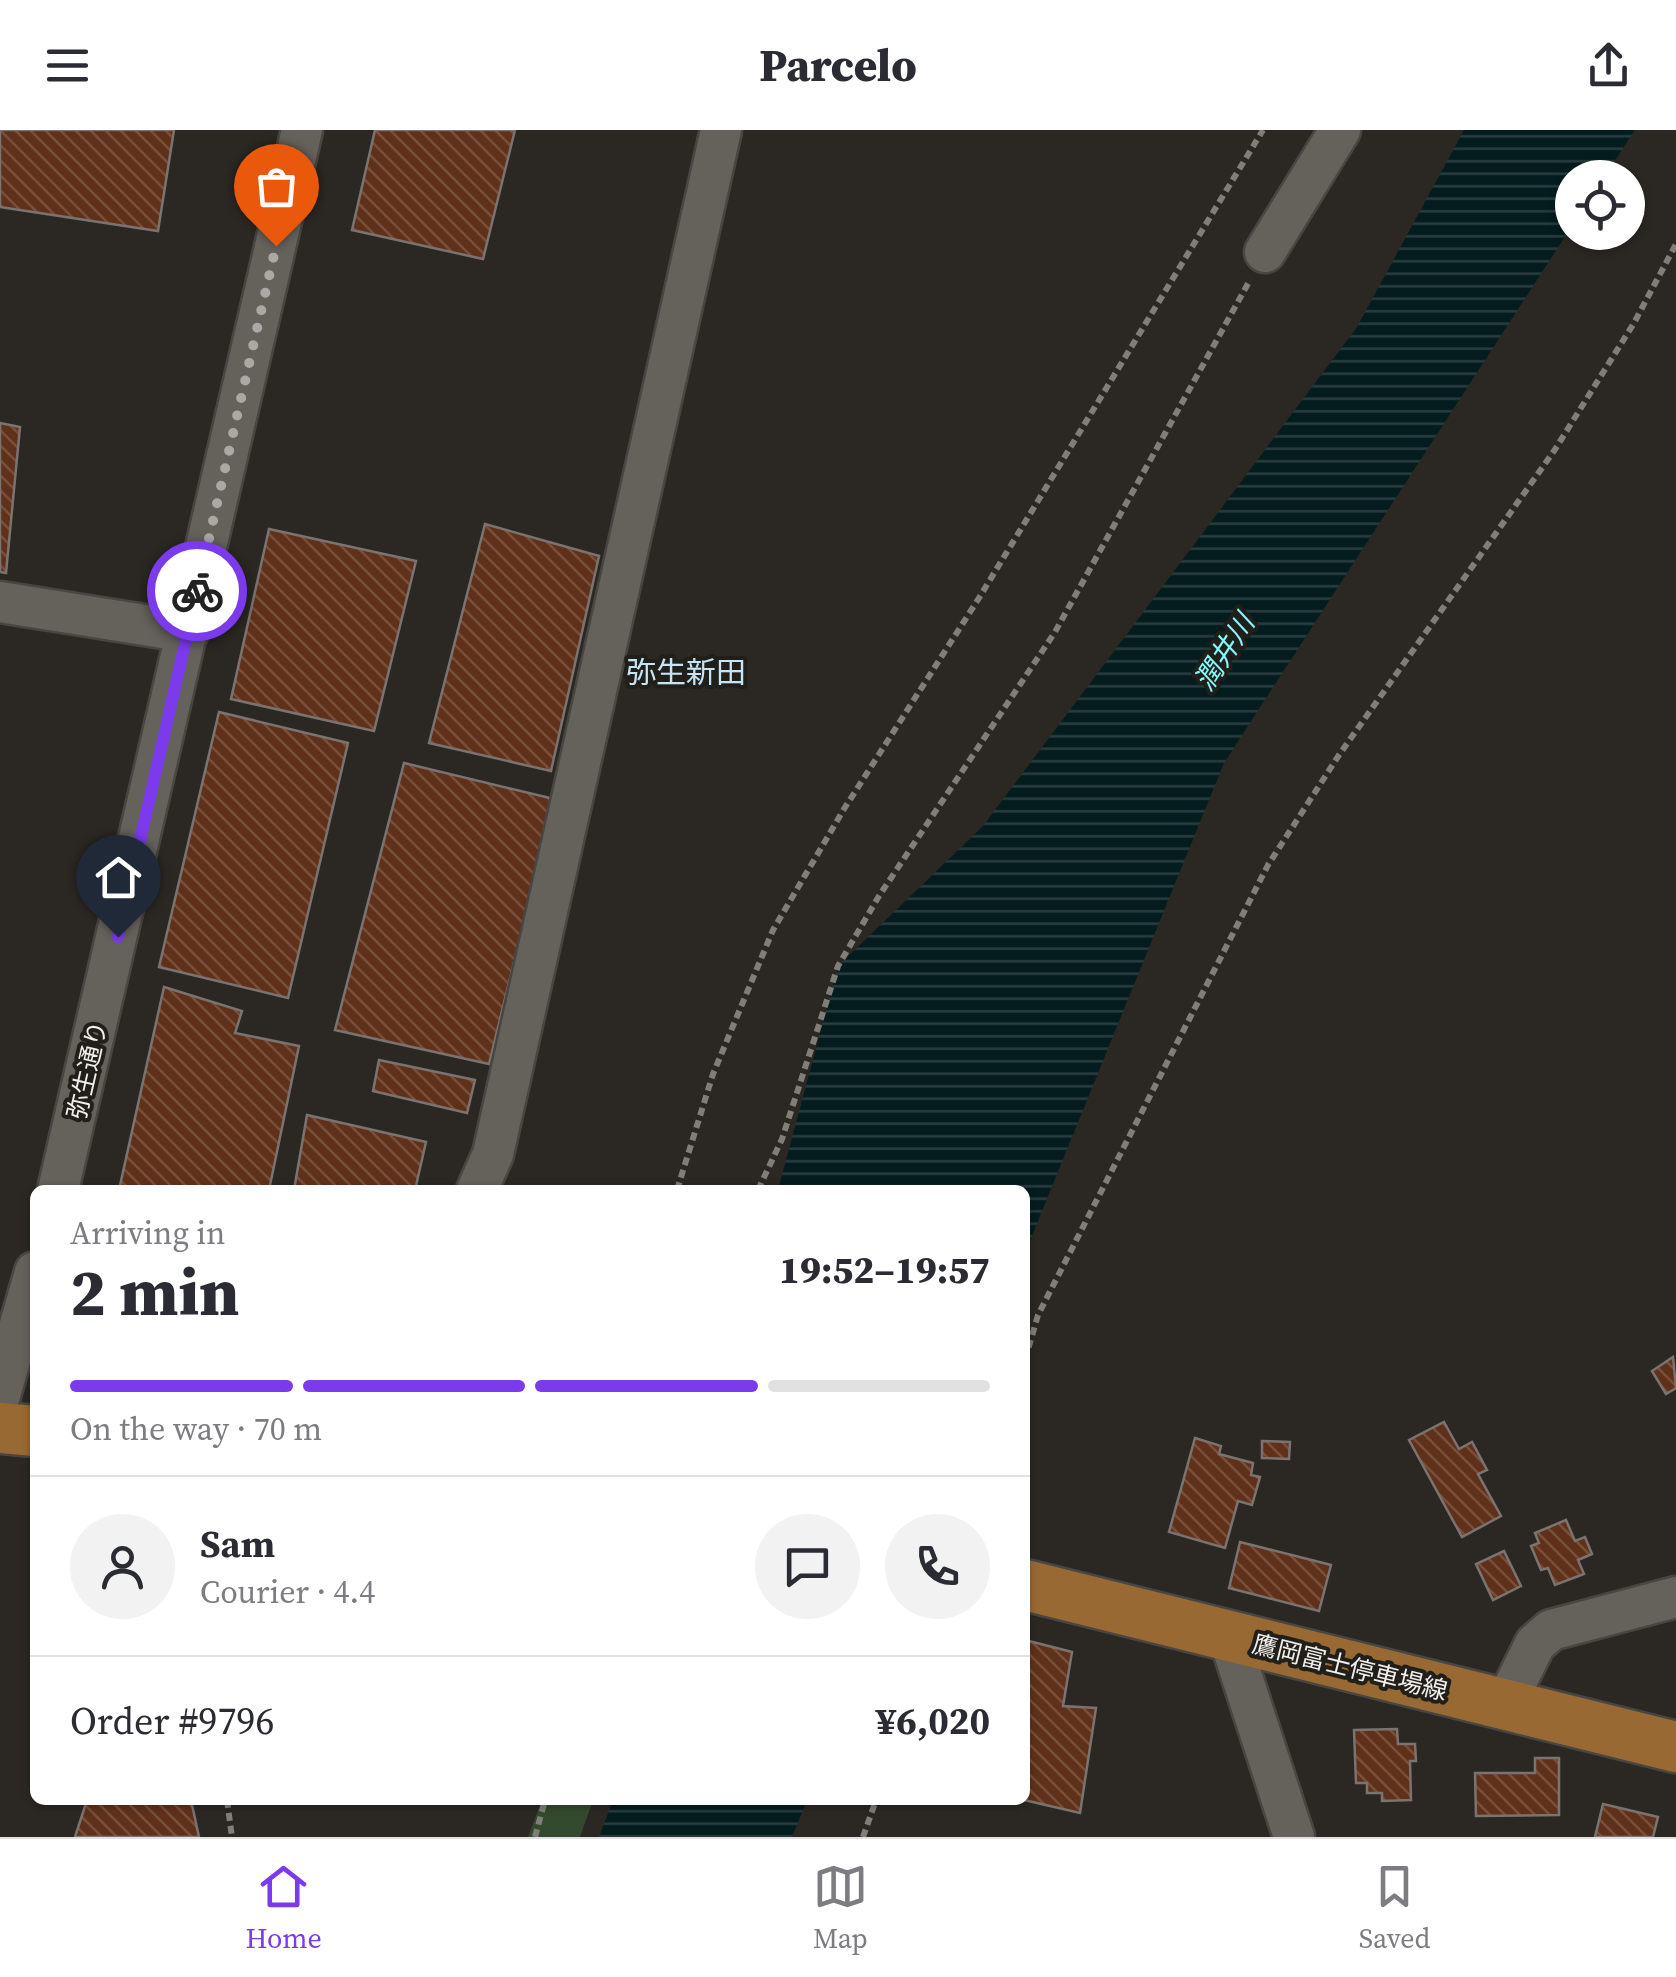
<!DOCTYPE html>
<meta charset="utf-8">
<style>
:root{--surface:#fff;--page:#f2f2f3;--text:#2b2b33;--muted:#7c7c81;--line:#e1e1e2;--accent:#7c3aed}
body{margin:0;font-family:"Source Serif 4","Noto Sans JP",serif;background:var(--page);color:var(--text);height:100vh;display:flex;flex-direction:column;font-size:38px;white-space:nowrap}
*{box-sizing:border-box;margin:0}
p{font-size:32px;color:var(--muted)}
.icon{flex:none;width:55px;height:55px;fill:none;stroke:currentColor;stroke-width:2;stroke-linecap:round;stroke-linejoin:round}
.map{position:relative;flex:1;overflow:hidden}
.details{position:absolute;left:30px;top:1055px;width:1000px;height:620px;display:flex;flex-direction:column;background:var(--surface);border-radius:15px;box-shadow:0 2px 8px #0004}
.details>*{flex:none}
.controls{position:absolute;left:1555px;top:30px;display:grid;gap:20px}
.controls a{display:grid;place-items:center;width:90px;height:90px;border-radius:50%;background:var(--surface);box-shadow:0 2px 8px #0004;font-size:50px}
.pin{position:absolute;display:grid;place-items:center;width:85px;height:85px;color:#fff;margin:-102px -42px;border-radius:50% 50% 50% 0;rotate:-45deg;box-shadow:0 0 10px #0007}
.pin .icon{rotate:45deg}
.courier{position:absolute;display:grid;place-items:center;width:100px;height:100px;margin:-50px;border:8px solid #7c3aed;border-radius:50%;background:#fff;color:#222;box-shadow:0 2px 12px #0007}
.head em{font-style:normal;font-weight:800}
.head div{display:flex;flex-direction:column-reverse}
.head{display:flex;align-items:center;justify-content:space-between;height:170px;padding:0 40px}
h1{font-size:65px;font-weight:800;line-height:75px}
.bar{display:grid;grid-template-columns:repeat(4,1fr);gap:15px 10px;align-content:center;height:120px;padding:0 40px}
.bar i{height:12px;border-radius:8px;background:var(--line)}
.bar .active{background:var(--accent)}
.bar p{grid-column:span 4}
.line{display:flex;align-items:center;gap:25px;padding:0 40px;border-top:2px solid var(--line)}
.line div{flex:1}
.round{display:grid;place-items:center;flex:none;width:105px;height:105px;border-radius:52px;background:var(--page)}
header{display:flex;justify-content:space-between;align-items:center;height:130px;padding:0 40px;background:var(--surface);font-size:45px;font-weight:800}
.menu{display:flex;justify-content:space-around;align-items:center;height:140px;border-top:2px solid var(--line);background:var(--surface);font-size:28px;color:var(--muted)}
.menu a{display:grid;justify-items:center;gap:5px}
.menu .active{color:var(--accent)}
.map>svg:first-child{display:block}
</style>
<header><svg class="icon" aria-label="menu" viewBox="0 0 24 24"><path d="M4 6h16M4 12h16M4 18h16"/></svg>Parcelo<svg class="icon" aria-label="share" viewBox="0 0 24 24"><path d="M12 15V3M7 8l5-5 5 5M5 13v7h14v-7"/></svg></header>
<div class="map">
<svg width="1676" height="1707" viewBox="0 0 1676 1707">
<defs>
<pattern id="water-rules" width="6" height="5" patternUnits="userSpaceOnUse" patternTransform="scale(2.5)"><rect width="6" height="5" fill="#041c1e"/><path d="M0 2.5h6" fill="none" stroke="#293d3f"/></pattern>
<pattern id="building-back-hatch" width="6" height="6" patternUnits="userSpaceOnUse" patternTransform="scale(2.5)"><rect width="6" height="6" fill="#60311a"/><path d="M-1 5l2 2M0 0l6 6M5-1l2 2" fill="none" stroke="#774f3b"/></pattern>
</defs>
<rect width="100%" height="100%" fill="#2b2823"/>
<path fill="#344a2e" d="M542 1670H593L580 1707H528Z"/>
<g fill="url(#water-rules)">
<path d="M1464 0H1635L1604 47 1572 48V96L1224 633 1025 1123V1060H778L838 836 983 696 1357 197Z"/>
<path d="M613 1670H807L792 1707H599Z"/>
</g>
<g fill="url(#building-back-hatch)" stroke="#7b7370" stroke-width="2.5">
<path d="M0 0H174L158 101 0 77Z"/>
<path d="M375 0H515L483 129 352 100Z"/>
<path d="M0 293 20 297 6 443 0 442Z"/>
<path d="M485 394 599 426 551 641 429 613Z"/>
<path d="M269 399 416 431 374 601 231 569Z"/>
<path d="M219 582 348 613 288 868 159 837Z"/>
<path d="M404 633 554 669 489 934 335 900Z"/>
<path d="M164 857 242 881 235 903 299 916 269 1060H119Z"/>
<path d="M379 930 475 950 467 983 373 961Z"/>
<path d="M307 985 426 1012 415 1060H294Z"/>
<path d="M1673 1227 1676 1258 1666 1264 1652 1241Z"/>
<path d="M1444 1292 1459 1319 1472 1312 1487 1340 1478 1344 1501 1386 1462 1407 1409 1310Z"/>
<path d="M1195 1308 1221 1316 1219 1324 1253 1333 1251 1345 1260 1347 1252 1375 1238 1371 1225 1418 1169 1402Z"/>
<path d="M1262 1311 1290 1312 1289 1329 1262 1328Z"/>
<path d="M1566 1390 1575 1411 1585 1407 1592 1424 1578 1430 1584 1444 1555 1455 1548 1438 1541 1440 1531 1416 1539 1413 1535 1403Z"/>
<path d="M1240 1412 1331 1435 1319 1481 1229 1458Z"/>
<path d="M1504 1421 1521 1456 1493 1470 1476 1434Z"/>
<path d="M1025 1510 1072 1522 1063 1576 1096 1578 1080 1683 1024 1670Z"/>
<path d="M1397 1599 1398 1614H1415L1416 1631H1410L1411 1670 1382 1671V1663H1367V1653H1356L1354 1600Z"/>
<path d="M1535 1628H1559V1685L1476 1686 1475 1643H1535Z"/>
<path d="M87 1670H191L199 1707H75Z"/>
<path d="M1603 1674 1658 1687 1653 1707H1595Z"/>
</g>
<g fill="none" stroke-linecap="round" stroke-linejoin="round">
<defs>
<g id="minor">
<path d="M1265 122 1340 0"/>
<path d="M0 472 188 502"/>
<path d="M58 1060 302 0"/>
<path d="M477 1060 493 1024 721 0"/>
<path d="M0 1265 35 1142"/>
<path d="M1229 1507 1294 1707"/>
<path d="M1505 1575 1535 1514 1551 1500 1676 1467"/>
</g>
<g id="major">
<path d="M0 1298 35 1301"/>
<path d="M1025 1455 1676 1617"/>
</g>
</defs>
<use href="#minor" stroke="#484642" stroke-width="45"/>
<use href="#major" stroke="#484642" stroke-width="55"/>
<g stroke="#817e7a" stroke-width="6" stroke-dasharray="8 5" stroke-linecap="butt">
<path d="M677 1060 713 944 773 800 844 679 979 468 1263 0"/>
<path d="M758 1060 782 1009 838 836 879 766 1055 502 1250 150"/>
<path d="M1025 1230 1038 1185 1268 735 1339 625 1554 321 1634 193 1676 114"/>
<path d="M227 1670 232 1707"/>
<path d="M535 1707 545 1670"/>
<path d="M863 1707 876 1670"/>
</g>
<use href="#minor" stroke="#65625c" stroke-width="40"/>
<use href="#major" stroke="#996934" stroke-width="50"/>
</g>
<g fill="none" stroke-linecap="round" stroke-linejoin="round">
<path stroke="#aba9a5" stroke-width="10" stroke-dasharray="0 18" d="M197 461 276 116"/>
<path stroke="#7c3aed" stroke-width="12" d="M118 807 197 461"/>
</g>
<g text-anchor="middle" stroke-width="8" stroke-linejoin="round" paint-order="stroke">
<g font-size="25" fill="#f0eeeb" stroke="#211f19">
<text transform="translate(87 940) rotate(-77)" y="9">弥生通り</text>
<text transform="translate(1350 1537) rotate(14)" y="9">鷹岡富士停車場線</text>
</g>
<g font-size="28" font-style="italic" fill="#83f9ff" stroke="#211f19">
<text transform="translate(1224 522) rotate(-57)" y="10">潤井川</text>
</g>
<g font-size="30" fill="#c5e4f5" stroke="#211f19">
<text x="686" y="553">弥生新田</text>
</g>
</g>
</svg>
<div class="controls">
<a><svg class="icon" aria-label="locate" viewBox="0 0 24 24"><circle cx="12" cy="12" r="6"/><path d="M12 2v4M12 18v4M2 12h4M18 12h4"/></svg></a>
</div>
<div class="pin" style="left:276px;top:116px;background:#ea580c"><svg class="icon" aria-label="bag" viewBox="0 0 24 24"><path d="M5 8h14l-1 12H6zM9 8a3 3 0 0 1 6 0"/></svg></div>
<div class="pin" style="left:118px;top:807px;background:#1f2937"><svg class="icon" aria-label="home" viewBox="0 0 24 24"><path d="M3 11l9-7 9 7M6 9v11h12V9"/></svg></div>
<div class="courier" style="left:197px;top:461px"><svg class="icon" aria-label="bike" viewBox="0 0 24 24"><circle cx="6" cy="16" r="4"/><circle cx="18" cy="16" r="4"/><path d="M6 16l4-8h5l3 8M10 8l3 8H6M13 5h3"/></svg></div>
<section class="details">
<div class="head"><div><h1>2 min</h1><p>Arriving in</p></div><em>19:52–19:57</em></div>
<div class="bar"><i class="active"></i><i class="active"></i><i class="active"></i><i></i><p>On the way · 70 m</p></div>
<div class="line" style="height:180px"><a class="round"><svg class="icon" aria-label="person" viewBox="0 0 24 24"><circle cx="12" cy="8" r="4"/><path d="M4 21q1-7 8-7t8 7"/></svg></a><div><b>Sam</b><p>Courier · 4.4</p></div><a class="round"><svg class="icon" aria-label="chat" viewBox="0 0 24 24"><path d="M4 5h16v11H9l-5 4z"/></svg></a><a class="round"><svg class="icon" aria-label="phone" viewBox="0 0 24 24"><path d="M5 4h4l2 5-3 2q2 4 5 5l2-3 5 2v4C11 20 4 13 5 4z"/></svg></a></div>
<div class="line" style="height:130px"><div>Order #9796</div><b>¥6,020</b></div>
</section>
</div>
<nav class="menu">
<a class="active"><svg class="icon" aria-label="home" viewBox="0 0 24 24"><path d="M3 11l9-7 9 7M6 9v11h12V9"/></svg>Home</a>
<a><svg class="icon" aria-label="map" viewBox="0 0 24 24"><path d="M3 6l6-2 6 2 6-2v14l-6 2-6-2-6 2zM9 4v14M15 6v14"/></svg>Map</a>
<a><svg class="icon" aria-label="saved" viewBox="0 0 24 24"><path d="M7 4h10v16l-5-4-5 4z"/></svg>Saved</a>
</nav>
